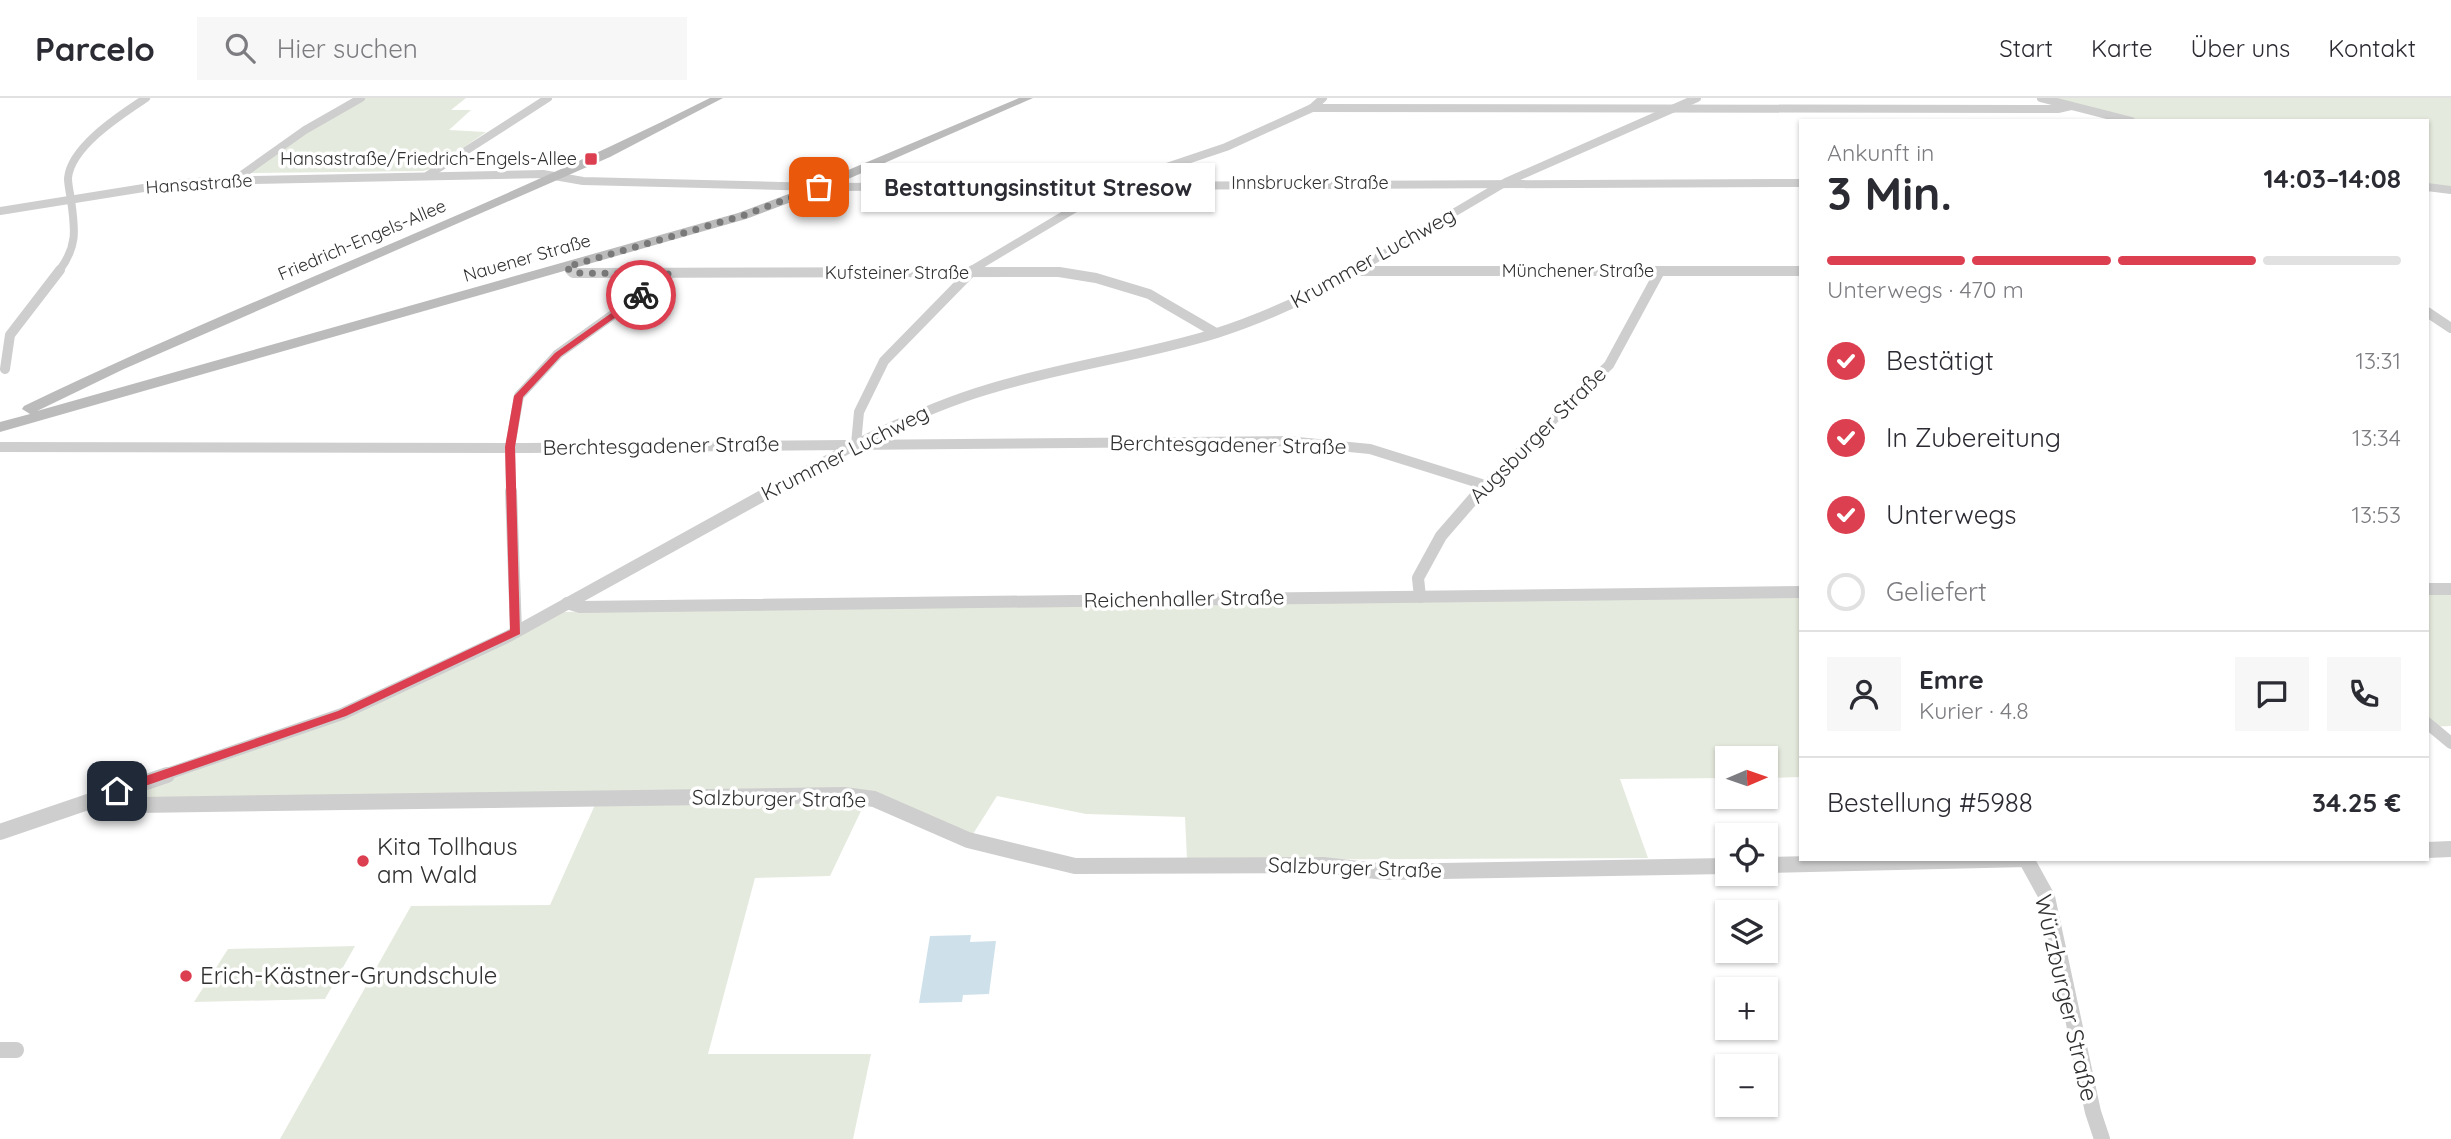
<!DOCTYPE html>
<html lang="de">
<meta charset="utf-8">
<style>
:root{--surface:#fff;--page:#f7f7f7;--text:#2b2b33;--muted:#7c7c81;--line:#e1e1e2;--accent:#dc3f50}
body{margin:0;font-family:Quicksand,sans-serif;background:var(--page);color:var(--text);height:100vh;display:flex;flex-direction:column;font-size:26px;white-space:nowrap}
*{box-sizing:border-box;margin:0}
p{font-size:23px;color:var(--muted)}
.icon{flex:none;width:38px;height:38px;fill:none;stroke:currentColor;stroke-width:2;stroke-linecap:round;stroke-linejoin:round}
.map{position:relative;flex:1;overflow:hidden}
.side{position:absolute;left:1799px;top:21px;width:630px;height:742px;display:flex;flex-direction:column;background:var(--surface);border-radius:0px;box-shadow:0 2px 5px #0004}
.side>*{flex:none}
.needle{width:46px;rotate:88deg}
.tools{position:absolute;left:1715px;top:648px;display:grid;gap:14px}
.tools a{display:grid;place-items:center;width:63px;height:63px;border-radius:0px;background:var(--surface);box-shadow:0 2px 5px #0004;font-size:35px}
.pin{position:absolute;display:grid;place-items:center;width:60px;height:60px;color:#fff;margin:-30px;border-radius:14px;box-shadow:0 4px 10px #0006}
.courier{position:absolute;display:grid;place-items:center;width:70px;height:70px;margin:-35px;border:5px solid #dc3f50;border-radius:50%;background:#fff;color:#222;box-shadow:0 2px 9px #0007}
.bubble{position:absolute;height:49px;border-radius:0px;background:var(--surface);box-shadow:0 2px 5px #0004;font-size:23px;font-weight:700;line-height:49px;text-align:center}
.overview em{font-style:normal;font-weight:700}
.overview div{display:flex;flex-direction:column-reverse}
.overview{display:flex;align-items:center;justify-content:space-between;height:119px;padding:0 28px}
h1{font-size:46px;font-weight:700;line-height:52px}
.bar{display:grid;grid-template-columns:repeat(4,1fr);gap:10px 7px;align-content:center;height:84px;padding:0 28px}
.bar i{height:9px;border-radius:5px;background:var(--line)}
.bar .current{background:var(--accent)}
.bar p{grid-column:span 4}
.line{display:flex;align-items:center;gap:18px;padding:0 28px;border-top:2px solid var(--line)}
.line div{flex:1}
.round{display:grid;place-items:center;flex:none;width:74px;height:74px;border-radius:0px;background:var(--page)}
ol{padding:0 28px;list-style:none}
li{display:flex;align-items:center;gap:21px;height:77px}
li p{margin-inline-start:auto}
li .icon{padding:7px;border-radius:50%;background:var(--accent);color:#fff;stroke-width:4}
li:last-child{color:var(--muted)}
li i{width:38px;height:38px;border:4px solid var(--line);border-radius:50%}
header{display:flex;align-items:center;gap:42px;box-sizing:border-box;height:98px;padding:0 35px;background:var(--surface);border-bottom:2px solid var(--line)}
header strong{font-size:33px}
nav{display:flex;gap:38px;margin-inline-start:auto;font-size:24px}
.search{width:490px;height:63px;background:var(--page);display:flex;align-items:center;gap:18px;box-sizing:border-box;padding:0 24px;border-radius:0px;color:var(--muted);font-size:26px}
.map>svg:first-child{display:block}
</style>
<header>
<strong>Parcelo</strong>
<div class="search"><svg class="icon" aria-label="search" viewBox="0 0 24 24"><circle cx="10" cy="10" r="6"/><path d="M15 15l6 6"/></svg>Hier suchen</div>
<nav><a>Start</a><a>Karte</a><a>Über uns</a><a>Kontakt</a></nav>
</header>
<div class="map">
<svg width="2451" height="1041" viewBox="0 0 2451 1041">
<rect width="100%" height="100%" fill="#fff"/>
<g fill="#e5eade">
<path d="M365 0H466L451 12H471L449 32 486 34 434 70 423 73 249 75 309 32Z"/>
<path d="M2041 0H2451V92L2427 89V23H2131Z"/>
<path d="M2427 491H2451V628L2427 629Z"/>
<path d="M1650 494H1801V679L1766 680V660H1727V680L1620 681 1648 760 1187 762 1185 719 1086 716 997 698 973 736 870 694 830 778 755 780 708 956H871L853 1041H280L411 808 550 807 599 698 140 704 126 692 346 619 562 514Z"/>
<path d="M355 848 325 901 194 904 228 851Z"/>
</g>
<path fill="#cee1eb" d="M971 837 970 844 996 843 989 896 963 897 962 904 919 905 930 838Z"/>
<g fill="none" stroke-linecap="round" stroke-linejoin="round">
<g stroke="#cecece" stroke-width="8">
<path d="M2041 0 2131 23"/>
<path d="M1312 10 2058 11 2071 8"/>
<path d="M428 77 548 0"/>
<path d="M236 81 305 32 361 0"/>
<path d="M2427 89 2451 92"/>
<path d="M0 113 156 88 206 83 543 76 583 83 819 89 1801 85"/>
<path d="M567 169 571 173"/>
<path d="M59 173C78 148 75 131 71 102 70 95 68 87 68 80 71 48 122 16 146 0"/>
<path d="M970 173 1116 86 1226 49 1312 10 1323 0"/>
<path d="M1355 173 1506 84 1697 0"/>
<path d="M1356 173H1801"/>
</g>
<g stroke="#cecece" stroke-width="10">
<path d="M570 172 573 175 1059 174 1096 180 1149 196 1216 235"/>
<path d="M1356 173H1801"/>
<path d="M2427 214 2451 230"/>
<path d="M5 271 10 237 60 172"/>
<path d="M856 346 859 314 884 263 973 172"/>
<path d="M0 349 526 350 1287 343 1370 351 1485 387"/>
<path d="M511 395 510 349 519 298 558 256 670 176"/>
<path d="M768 395C839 355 911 314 989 291 1064 268 1143 258 1217 235 1267 219 1313 197 1358 172"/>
<path d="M1478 395 1609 267 1660 173"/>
</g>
<g stroke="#cecece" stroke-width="12">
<path d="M511 393 516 534"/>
<path d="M2427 491H2451"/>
<path d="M1420 499 1418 480 1441 438 1480 393"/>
<path d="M567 505 580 509 1801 494"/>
<path d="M2427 625 2451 645"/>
<path d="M161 678 342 616 507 539 771 393"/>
</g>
<g stroke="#cecece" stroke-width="16">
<path d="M117 693 138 707 844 697 874 701 968 742 1075 768 1323 767 1385 774 1727 768"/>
<path d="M0 734 167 677"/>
<path d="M2427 752 2451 751"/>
<path d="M2026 761 2047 799 2093 1014 2102 1041"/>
<path d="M1766 767 2028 761"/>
<path d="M0 952H16"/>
</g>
<path fill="#bbb" fill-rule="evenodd" d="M710 0H723L610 59 124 271 37 313 738 115 815 86 1019 0H1033L823 92 746 121 0 334V324L30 316 22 311 24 308C250 199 486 113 710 0Z"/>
</g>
<path fill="#dc3f50" d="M641 194 644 199 561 258 523 299 515 349 520 536 346 618 122 696H113V689L338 613 510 532 505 349 514 298 555 255Z"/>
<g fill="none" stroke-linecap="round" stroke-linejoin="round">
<path stroke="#797979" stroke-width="7" stroke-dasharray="0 12.6" d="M641 197 670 176 573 175 566 169 742 118 819 89"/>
</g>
<g fill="#dc3f50" stroke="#fff" stroke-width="2.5">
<rect x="584" y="54" width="14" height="14" rx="3.5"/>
<circle cx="363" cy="763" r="7"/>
<circle cx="186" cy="878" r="7"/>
</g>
<g text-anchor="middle" stroke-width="7" stroke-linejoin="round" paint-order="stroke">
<g font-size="18" fill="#313131" stroke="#fff" text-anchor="end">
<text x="577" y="67">Hansastraße/Friedrich-Engels-Allee</text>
</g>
<g font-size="18" fill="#313131" stroke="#fff">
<text x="1310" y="91">Innsbrucker Straße</text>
<text transform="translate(199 86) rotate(-4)" y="6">Hansastraße</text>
<text transform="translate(362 142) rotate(-23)" y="6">Friedrich-Engels-Allee</text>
<text transform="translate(527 160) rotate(-16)" y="6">Nauener Straße</text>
<text x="1578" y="179">Münchener Straße</text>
<text x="897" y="181">Kufsteiner Straße</text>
</g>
<g font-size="21" fill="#313131" stroke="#fff">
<text transform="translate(1373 160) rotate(-29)" y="7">Krummer Luchweg</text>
<text transform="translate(1538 337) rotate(-45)" y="7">Augsburger Straße</text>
<text transform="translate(1228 347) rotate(1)" y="7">Berchtesgadener Straße</text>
<text transform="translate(661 348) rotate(-1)" y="7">Berchtesgadener Straße</text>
<text transform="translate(845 355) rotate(-27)" y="7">Krummer Luchweg</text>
<text transform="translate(1184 501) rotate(-1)" y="7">Reichenhaller Straße</text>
<text transform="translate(779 701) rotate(1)" y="7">Salzburger Straße</text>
<text transform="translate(1355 770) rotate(2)" y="7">Salzburger Straße</text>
</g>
<g font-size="24" fill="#313131" stroke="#fff" text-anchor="start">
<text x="377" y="757">Kita Tollhaus<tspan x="377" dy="28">am Wald</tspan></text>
<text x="200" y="886">Erich-Kästner-Grundschule</text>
</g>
<g font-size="24" fill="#313131" stroke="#fff">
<text transform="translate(2066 900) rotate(77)" y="8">Würzburger Straße</text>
</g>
</g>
</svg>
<div class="tools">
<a><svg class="needle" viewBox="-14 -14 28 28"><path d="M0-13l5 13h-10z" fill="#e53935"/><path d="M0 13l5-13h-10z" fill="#7c7c81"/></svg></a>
<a><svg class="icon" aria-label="locate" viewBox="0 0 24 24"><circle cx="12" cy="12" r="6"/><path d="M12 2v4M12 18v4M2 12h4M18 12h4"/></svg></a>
<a><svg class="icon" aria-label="layers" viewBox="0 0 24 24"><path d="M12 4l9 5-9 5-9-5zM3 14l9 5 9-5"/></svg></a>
<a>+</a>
<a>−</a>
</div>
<div class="pin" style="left:819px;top:89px;background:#ea580c"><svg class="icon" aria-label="bag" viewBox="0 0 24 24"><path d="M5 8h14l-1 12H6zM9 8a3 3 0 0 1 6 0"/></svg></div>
<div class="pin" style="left:117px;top:693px;background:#1f2937"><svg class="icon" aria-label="home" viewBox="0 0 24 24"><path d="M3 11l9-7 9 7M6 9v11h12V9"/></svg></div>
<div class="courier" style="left:641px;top:197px"><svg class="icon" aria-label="bike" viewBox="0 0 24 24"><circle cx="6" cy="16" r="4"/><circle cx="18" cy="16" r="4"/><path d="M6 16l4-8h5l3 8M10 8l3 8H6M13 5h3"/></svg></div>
<div class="bubble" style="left:861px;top:65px;width:354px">Bestattungsinstitut Stresow</div>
<section class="side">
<div class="overview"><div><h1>3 Min.</h1><p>Ankunft in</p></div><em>14:03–14:08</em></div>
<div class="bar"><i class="current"></i><i class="current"></i><i class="current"></i><i></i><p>Unterwegs · 470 m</p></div>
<ol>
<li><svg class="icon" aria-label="check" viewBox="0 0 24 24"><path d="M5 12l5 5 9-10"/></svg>Bestätigt<p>13:31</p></li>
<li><svg class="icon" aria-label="check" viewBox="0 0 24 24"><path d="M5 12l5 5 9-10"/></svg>In Zubereitung<p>13:34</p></li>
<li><svg class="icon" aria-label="check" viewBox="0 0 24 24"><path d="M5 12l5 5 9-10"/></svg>Unterwegs<p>13:53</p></li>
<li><i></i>Geliefert</li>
</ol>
<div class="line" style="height:126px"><a class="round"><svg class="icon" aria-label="person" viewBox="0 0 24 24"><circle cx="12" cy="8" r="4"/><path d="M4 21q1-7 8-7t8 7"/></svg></a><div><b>Emre</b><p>Kurier · 4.8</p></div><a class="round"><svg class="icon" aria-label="chat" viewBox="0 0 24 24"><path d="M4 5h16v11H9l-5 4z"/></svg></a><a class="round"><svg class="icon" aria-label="phone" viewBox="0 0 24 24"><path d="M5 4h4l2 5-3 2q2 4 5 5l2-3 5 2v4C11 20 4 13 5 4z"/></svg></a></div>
<div class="line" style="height:91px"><div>Bestellung #5988</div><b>34.25 €</b></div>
</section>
</div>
